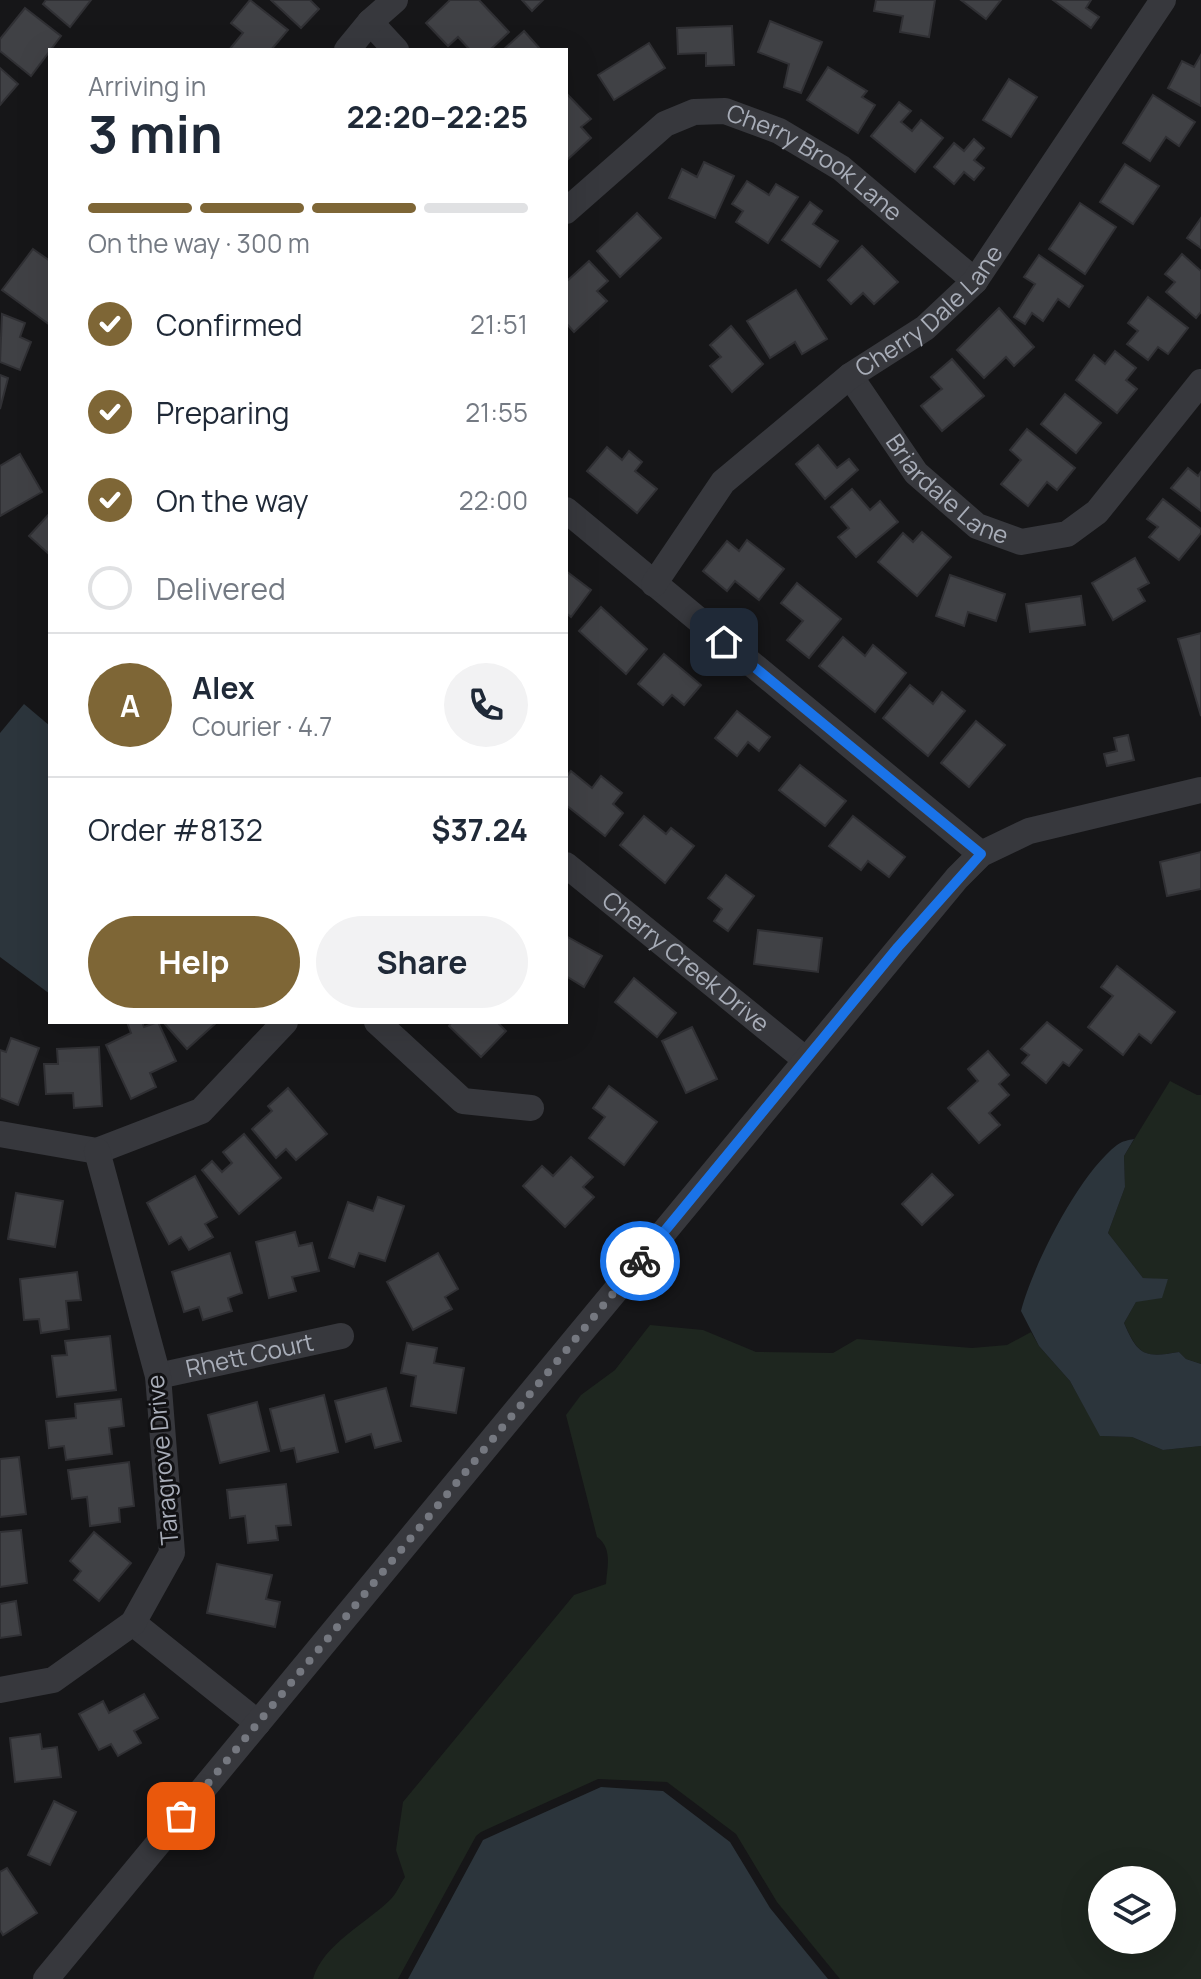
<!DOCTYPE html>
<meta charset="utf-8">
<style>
:root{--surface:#fff;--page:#f2f2f3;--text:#1f2937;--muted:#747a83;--line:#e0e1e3;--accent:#7e6636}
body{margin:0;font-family:Manrope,sans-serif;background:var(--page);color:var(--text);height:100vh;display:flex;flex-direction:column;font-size:30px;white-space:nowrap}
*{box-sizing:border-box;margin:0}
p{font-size:26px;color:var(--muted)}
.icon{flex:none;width:44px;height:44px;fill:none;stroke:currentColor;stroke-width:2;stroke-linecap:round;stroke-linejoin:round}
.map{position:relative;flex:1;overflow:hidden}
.side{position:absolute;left:48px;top:48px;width:520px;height:976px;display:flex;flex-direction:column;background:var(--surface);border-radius:0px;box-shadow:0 8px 32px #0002}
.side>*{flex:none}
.buttons{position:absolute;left:1088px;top:1866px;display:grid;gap:16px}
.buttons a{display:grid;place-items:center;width:88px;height:88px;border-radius:50%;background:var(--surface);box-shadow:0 8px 32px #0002;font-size:40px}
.pin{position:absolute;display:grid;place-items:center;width:68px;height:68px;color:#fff;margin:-34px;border-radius:16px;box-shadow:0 4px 12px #0006}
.courier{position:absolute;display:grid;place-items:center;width:80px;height:80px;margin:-40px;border:6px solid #1a73e8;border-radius:50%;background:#fff;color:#222;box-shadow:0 2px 10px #0007}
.headline em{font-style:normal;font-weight:700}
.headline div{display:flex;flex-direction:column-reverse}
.headline{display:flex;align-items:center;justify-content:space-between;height:136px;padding:0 40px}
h1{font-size:52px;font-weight:700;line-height:60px}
.bar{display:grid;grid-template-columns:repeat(4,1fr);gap:12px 8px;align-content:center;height:96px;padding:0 40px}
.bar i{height:10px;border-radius:6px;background:var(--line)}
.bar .active{background:var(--accent)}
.bar p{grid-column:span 4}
.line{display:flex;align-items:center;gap:20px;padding:0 40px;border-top:2px solid var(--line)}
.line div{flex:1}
.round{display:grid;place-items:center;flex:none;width:84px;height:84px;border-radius:42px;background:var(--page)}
ol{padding:0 40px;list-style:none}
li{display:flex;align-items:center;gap:24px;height:88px}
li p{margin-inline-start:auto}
li .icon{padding:8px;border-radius:50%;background:var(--accent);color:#fff;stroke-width:4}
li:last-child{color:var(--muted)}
li i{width:44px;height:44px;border:4px solid var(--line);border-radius:50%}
.button{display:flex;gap:16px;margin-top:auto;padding:16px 40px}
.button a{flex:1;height:92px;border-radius:48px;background:var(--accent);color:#fff;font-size:32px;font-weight:700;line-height:92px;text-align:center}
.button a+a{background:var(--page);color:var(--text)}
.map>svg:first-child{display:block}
</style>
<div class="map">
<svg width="1201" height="1979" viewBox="0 0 1201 1979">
<rect width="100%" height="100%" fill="#161618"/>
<g fill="#1e261f" fill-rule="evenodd">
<path d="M1170 1081 1197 1095H1201V1364L1186 1359 1179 1352C1144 1358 1139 1356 1124 1323L1136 1302 1168 1280 1143 1278 1108 1233 1125 1187 1124 1156Z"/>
<path d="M650 1325 703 1330 756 1352 833 1353 857 1339 972 1348 1007 1345 1031 1332 1039 1346 1070 1381 1101 1436 1132 1437 1163 1450 1201 1446V1979H840L777 1902 736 1834 667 1782 598 1779 481 1832 476 1836 398 1979H313C323 1944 367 1923 391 1899 397 1893 400 1884 405 1877L396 1850 403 1802 574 1595 606 1584C607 1567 613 1548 597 1537L566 1415 581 1395 615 1370ZM1102 1880H1162V1940H1102Z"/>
</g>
<g fill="#2c353c">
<path d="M24 704 50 726V994L0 957V733Z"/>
<path d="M1134 1139 1124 1156 1125 1187 1108 1233 1143 1278 1168 1279 1162 1298 1136 1302 1124 1323C1138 1356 1145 1358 1179 1352L1186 1359 1201 1364V1446L1163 1450 1132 1437 1100 1436 1070 1381 1039 1346 1021 1311C1033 1265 1079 1174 1117 1145 1122 1141 1129 1140 1134 1139Z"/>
<path d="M601 1787 663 1791 730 1842 770 1908 828 1979H408L483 1840Z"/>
</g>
<g fill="#404145" stroke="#303034" stroke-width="2">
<path d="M46 0H91L70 27 43 4Z"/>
<path d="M250 0 288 30 271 50H229L243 33 231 23Z"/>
<path d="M271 0H310L319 9 301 28Z"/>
<path d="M450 0H479L509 32 490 50H470L458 37 448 46 426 23Z"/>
<path d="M522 0H543L532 11Z"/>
<path d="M876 0H935L929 37 900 32 903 16 874 11Z"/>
<path d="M961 0H1001L986 19Z"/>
<path d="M1053 0H1091L1086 8 1099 17 1091 28Z"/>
<path d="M25 8 61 36 31 76 0 51V39Z"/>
<path d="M770 21 822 42 801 93 784 87 789 64 758 52Z"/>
<path d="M732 26 734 65 706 66V53L678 54 677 28Z"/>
<path d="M524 31 541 50H503Z"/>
<path d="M649 43 665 68 614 100 598 75Z"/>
<path d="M1201 55V106L1168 88 1182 61 1194 67Z"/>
<path d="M828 67 867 91 862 97 875 105 858 133 807 100Z"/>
<path d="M0 68 18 84 0 105Z"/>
<path d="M1009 79 1037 97 1011 137 983 120Z"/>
<path d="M566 93 591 119 581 127 591 138 566 161Z"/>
<path d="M1153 95 1195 122 1179 146 1166 137 1150 161 1123 143Z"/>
<path d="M899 102 911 111 901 122 912 131 921 120 943 138 915 172 871 136Z"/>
<path d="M974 139 984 148 974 160 984 168 974 180 964 172 954 184 934 167 954 143 964 151Z"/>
<path d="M704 162 734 176 715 218 669 198 682 169 697 177Z"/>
<path d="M1125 164 1159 186 1133 224 1100 202Z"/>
<path d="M747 181 769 195 776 184 798 197 768 243 736 222 743 211 732 204Z"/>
<path d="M810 202 822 211 813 224 838 241 820 267 782 240Z"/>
<path d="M1080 203 1116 227 1085 274 1049 249Z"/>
<path d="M637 213 661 238 620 277 597 251Z"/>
<path d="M1201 218V248L1187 238Z"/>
<path d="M862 246 898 282 874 304 863 293 851 304 828 280Z"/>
<path d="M33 249 50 261V325L2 290Z"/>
<path d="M1182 254 1201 271V312L1196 318 1166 292 1175 282 1165 274Z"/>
<path d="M1039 255 1083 286 1069 307 1058 299 1043 321 1032 313 1025 324 1014 317 1035 284 1024 277Z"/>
<path d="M589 261 608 281 597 291 607 301 574 332 566 323V282Z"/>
<path d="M796 290 827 339 802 354 795 342 770 358 747 321Z"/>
<path d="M1148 297 1188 328 1168 354 1158 347 1148 360 1127 344 1138 331 1128 323Z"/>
<path d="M999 308 1034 347 1014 366 1006 357 984 378 957 350Z"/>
<path d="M2 314 25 323 20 337 31 342 20 370 0 362Z"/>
<path d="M731 326 763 364 732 392 710 366 721 357 710 345Z"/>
<path d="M1115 351 1136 368 1126 380 1137 389 1117 413 1076 380 1094 355 1105 364Z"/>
<path d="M952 359 984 396 942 431 921 406 942 389 931 377Z"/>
<path d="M0 375 8 378 0 409Z"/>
<path d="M1065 394 1101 423 1076 453 1041 424Z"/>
<path d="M1027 429 1075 468 1057 490 1047 482 1028 506 1001 484 1021 460 1010 450Z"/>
<path d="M818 445 837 468 849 459 858 470 825 499 796 464Z"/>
<path d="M607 447 622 460 629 451 642 462 635 471 657 489 637 513 587 471Z"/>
<path d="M20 454 42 492 0 516V466Z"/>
<path d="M1188 468 1198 476 1201 472V511L1171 488Z"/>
<path d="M852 489 870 510 880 501 898 522 856 557 838 537 849 528 831 507Z"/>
<path d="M1163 499 1201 529V533L1179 560 1149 537 1158 527 1147 519Z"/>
<path d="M50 513V555L29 536Z"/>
<path d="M922 532 951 557 917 596 878 562 903 533 913 542Z"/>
<path d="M747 540 784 569 759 600 735 581 727 591 703 571 727 541 739 551Z"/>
<path d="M1135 558 1149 583 1138 589 1145 601 1113 620 1092 583Z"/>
<path d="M566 571 591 590 571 617 566 613Z"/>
<path d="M950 575 1005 594 996 621 968 612 964 626 936 616Z"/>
<path d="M797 583 841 619 809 658 787 640 803 621 781 603Z"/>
<path d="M1081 596 1085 625 1030 632 1026 604Z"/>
<path d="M601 607 647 649 626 674 579 631Z"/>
<path d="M1201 633V716L1178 639Z"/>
<path d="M843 637 865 656 873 645 906 673 875 712 819 666Z"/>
<path d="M664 654 701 685 684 705 672 695 663 705 638 684Z"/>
<path d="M910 685 933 704 942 692 965 711 928 756 883 718Z"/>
<path d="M737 711 770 737 759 751 748 742 737 756 715 738Z"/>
<path d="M976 721 1005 745 969 787 941 763Z"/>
<path d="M1128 735 1134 760 1107 766 1104 754 1117 751 1114 738Z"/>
<path d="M800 765 846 801 825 826 779 790Z"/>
<path d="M571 771 592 788 601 776 622 793 613 804 623 813 605 836 566 805V777Z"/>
<path d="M644 816 666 834 671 828 694 846 665 883 620 845Z"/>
<path d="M853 816 905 857 889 877 868 861 861 870 829 846Z"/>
<path d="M1201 852V889L1167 896 1160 862Z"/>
<path d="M726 875 754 896 728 931 714 921 722 909 708 898Z"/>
<path d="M758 930 822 938 818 972 754 964Z"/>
<path d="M566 936 602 956 584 987 566 976Z"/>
<path d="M1117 966 1175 1012 1151 1043 1139 1034 1123 1055 1088 1027 1113 996 1101 987Z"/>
<path d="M634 978 676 1013 657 1037 615 1002Z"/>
<path d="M127 1022H142L144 1027 158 1022 176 1061 150 1073 156 1087 131 1099 106 1045 131 1033Z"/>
<path d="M163 1022H217L187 1049Z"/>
<path d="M452 1022H497L506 1031 481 1057 449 1026Z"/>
<path d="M1047 1022 1082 1050 1069 1066 1063 1062 1046 1083 1022 1063 1029 1055 1021 1049Z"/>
<path d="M692 1027 717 1079 686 1093 662 1041Z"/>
<path d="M11 1038 39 1048 18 1105 0 1098V1050L6 1052Z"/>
<path d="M99 1047 102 1106 74 1108 73 1093 46 1094 44 1064H58L57 1049Z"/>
<path d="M988 1051 1009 1075 999 1084 1009 1095 989 1113 1000 1125 979 1143 948 1108 978 1081 968 1069Z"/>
<path d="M609 1086 657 1122 624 1165 589 1138 605 1117 593 1108Z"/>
<path d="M288 1088 327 1134 296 1160 286 1149 276 1158 252 1129 272 1111 268 1106Z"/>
<path d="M244 1134 281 1178 239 1214 202 1170 212 1161 222 1172 232 1163 223 1152Z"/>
<path d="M571 1157 593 1177 583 1187 594 1197 565 1227 523 1186 542 1166 553 1176Z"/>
<path d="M932 1174 953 1195 922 1225 902 1204Z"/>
<path d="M195 1176 217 1217 205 1224 213 1237 189 1250 181 1237 169 1244 147 1203Z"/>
<path d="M16 1193 63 1201 55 1247 8 1239Z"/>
<path d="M378 1197 404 1206 385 1261 359 1253 354 1267 329 1258 348 1202 373 1211Z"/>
<path d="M295 1232 299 1246 312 1243 319 1271 292 1277 296 1291 269 1298 256 1242Z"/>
<path d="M230 1253 242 1293 228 1298 232 1311 203 1320 199 1307 184 1312 172 1272Z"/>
<path d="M438 1253 458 1289 445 1297 452 1309 413 1330 387 1282Z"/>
<path d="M77 1272 81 1300 66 1301 69 1329 41 1333 39 1319 24 1320 20 1279Z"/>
<path d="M110 1336 116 1390 57 1397 52 1356 67 1355 65 1341Z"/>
<path d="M407 1343 437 1348 434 1363 464 1368 456 1413 411 1406 416 1376 401 1373Z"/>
<path d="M386 1388 401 1441 375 1448 371 1434 346 1442 335 1401Z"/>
<path d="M324 1395 338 1452 297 1462 294 1448 281 1451 270 1409Z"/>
<path d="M121 1399 124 1426 109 1428 112 1454 66 1460 64 1446 49 1448 46 1421 76 1418 75 1404Z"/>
<path d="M257 1402 269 1451 220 1463 208 1415Z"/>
<path d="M19 1457 26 1514 0 1517V1459Z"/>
<path d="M129 1462 134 1506 119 1508 120 1522 90 1526 87 1497 72 1499 68 1470Z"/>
<path d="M286 1484 291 1525 276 1526 278 1540 248 1543 245 1516 230 1518 227 1490Z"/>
<path d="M21 1530 27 1583 0 1587V1532Z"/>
<path d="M94 1532 131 1563 99 1601 74 1580 81 1571 70 1561Z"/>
<path d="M217 1564 272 1575 266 1599 280 1602 275 1627 207 1613Z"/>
<path d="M16 1601 21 1635 0 1638V1604Z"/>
<path d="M144 1694 158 1718 134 1731 141 1743 118 1756 111 1744 99 1750 79 1714 103 1701 109 1713Z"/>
<path d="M40 1734 42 1749 57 1747 61 1777 15 1782 10 1738Z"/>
<path d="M54 1801 76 1812 50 1865 28 1855Z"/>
<path d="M7 1868 37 1913 3 1935 0 1930V1872Z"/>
</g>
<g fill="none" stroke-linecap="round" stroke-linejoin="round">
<g stroke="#37383d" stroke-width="26">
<path d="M370 22 396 50"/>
<path d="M347 50 370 22 395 0"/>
<path id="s1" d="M566 211 665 124 694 112 725 111 779 131 841 168 975 281"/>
<path id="s2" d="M850 376 916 473 977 526 1021 542 1067 534 1097 512 1201 382"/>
<path d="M566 510 981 854"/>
<path id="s3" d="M654 584 723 482 850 376 925 328 975 281 1163 0"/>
<path id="s4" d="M566 865 806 1060"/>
<path d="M377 1022 463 1101 531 1108"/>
<path d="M0 1134 97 1151 201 1111 285 1022"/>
<path id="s5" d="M158 1376 341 1336"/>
<path d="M133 1623 258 1723"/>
<path d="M0 1690 53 1680 133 1623 172 1553 158 1376 97 1151"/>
<path d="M46 1979 957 878 981 854 1029 831 1201 790"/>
</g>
</g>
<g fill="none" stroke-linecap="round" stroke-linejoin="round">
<path stroke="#757880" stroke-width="8" stroke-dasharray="0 14.4" d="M181 1816 640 1261"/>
<path stroke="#1a73e8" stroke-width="10" d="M640 1261 898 947 981 854 724 642"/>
</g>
<g text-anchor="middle" stroke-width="6" stroke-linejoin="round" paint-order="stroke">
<g font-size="24" fill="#a8adb8" stroke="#111113">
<text dy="8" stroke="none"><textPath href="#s1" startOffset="298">Cherry Brook Lane</textPath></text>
<text dy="8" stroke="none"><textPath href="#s3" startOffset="392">Cherry Dale Lane</textPath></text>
<text dy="8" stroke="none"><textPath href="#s2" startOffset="152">Briardale Lane</textPath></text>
<text dy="8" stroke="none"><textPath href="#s4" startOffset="154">Cherry Creek Drive</textPath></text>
<text dy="8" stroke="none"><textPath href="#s5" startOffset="94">Rhett Court</textPath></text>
<text transform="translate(163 1460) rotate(-95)" y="8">Taragrove Drive</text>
</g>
</g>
</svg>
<div class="buttons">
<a><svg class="icon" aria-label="layers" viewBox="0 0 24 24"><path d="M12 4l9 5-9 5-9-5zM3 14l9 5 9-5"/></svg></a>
</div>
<div class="pin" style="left:181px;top:1816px;background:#ea580c"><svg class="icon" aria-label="bag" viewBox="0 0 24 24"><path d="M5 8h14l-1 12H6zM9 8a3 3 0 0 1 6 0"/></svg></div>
<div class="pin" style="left:724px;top:642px;background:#1f2937"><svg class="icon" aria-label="home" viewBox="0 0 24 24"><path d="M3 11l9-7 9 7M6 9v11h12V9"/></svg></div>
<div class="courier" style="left:640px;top:1261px"><svg class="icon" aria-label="bike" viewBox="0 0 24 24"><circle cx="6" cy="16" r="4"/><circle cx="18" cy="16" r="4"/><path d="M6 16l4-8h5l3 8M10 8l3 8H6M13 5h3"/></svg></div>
<section class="side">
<div class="headline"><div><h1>3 min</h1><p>Arriving in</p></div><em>22:20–22:25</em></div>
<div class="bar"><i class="active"></i><i class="active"></i><i class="active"></i><i></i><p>On the way · 300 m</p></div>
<ol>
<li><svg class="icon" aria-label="check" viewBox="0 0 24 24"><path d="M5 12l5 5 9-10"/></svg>Confirmed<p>21:51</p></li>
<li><svg class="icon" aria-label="check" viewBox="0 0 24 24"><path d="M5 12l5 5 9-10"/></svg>Preparing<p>21:55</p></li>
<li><svg class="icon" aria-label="check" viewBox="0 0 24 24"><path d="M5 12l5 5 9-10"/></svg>On the way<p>22:00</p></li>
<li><i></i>Delivered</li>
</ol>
<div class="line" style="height:144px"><b class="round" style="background:var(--accent);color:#fff">A</b><div><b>Alex</b><p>Courier · 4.7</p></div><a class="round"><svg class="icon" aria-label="phone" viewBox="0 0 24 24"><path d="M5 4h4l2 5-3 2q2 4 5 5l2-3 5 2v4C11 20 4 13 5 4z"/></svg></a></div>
<div class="line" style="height:104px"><div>Order #8132</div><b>$37.24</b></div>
<div class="button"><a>Help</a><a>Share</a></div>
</section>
</div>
